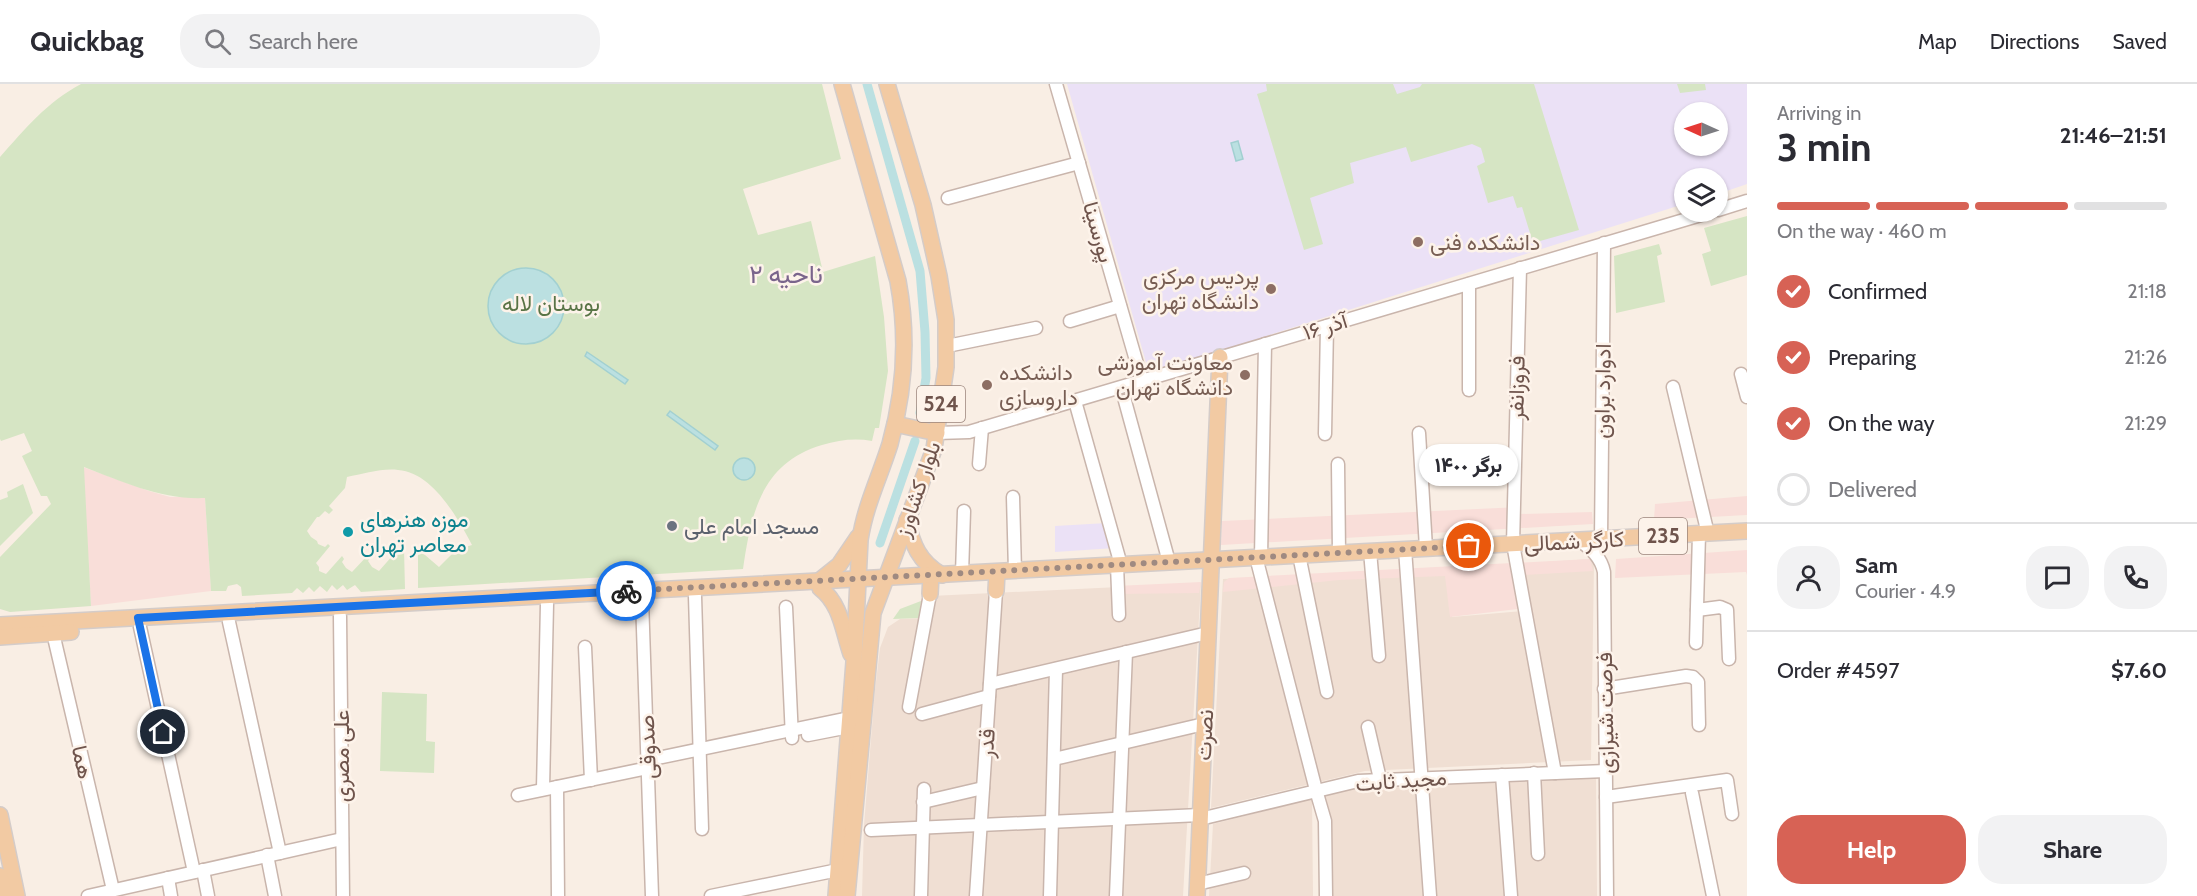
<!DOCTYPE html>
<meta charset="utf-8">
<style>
:root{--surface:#fff;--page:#f2f2f3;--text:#2b2b33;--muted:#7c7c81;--line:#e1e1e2;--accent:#d76255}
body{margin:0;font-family:Cabin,Vazirmatn,sans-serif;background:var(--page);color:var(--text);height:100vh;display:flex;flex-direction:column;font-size:22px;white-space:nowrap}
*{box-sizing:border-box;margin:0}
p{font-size:20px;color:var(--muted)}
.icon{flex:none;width:33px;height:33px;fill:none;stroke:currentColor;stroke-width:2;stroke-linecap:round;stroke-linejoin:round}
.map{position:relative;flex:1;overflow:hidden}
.sheet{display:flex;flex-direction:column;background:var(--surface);width:450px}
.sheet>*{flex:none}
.needle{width:39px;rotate:273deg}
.buttons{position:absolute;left:1674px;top:18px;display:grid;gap:12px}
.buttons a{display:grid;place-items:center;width:54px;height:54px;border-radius:50%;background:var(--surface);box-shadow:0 2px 4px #0004;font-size:30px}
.pin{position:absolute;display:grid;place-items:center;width:51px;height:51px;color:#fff;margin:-26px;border:3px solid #fff;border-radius:50%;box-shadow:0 2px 6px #0007}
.courier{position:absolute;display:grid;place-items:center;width:60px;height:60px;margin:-30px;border:4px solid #1a73e8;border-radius:50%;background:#fff;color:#222;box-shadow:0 2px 8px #0007}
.bubble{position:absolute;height:42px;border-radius:21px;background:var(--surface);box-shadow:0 2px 4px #0004;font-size:20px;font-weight:800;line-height:42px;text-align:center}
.headline em{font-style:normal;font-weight:800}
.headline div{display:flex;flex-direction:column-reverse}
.headline{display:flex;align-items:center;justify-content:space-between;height:102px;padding:0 30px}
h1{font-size:39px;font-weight:800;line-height:45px}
.bar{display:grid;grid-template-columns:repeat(4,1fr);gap:9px 6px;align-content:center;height:72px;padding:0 30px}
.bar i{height:8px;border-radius:4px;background:var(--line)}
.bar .on{background:var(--accent)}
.bar p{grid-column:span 4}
.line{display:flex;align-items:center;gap:15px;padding:0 30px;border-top:2px solid var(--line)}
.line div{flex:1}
.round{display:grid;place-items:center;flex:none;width:63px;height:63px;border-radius:24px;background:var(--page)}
ol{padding:0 30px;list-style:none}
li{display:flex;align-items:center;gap:18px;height:66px}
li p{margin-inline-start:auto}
li .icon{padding:6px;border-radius:50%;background:var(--accent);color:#fff;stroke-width:4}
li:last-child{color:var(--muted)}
li i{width:33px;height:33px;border:3px solid var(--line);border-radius:50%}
.action{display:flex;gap:12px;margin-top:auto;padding:12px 30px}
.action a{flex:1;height:69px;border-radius:24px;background:var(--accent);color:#fff;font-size:24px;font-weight:800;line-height:69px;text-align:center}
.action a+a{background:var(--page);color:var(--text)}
header{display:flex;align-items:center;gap:36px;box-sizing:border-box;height:84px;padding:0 30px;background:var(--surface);border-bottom:2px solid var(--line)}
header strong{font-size:28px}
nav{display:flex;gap:33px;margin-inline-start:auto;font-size:21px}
.search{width:420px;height:54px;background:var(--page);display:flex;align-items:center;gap:15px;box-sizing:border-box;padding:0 21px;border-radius:24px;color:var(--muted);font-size:22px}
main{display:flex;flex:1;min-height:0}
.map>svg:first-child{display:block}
</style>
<header>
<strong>Quickbag</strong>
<div class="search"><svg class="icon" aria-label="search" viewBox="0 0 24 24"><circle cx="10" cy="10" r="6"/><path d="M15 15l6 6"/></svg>Search here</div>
<nav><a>Map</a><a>Directions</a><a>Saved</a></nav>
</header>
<main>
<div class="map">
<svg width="1747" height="812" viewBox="0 0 1747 812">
<rect width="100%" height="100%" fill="#f9eee4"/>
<g fill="#f0dfd3">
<path d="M1591 475 1594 479 1591 676 1365 687 1211 724 1223 495 1448 484 1452 533 1523 527 1516 480Z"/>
<path d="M1201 499 1183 812H862L864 741 875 606 880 564 888 543 900 535 927 534 931 512Z"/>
<path d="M1596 694 1597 812H1329L1324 710 1361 701Z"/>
<path d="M1312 715 1313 812H1209L1213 740Z"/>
</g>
<g fill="#f9ded9">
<path d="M83 383 149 407 170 413H205L211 507 91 522Z"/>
<path d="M1747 412V431L1654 436 1655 420Z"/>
<path d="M1520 423V430L1592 428 1593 440 1221 461 1222 437Z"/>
<path d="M1747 466V491L1746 488 1615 494 1616 475Z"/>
<path d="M1590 475 1593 487 1522 491 1526 524 1450 533 1445 492 1339 496 1223 508 1224 498 1229 494Z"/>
<path d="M1201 498 1199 509 1116 510V502Z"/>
</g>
<g fill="#ebe1f6" fill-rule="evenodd">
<path d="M1067 0H1747V100L1718 110V94H1684V120L1149 289ZM1684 28H1718V62H1684Z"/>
<path d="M1107 439 1115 464 1055 468V442Z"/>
</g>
<g fill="#d6e5c4">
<path d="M81 0H822L841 75 743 105 758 151 811 137 823 188 875 172 884 233 888 287 879 344H875L872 357C855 354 839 356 822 361 761 379 751 430 743 485L418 504V465L439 483 456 466 472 461C458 434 432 388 398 386 382 384 363 390 347 393L345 404 329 422 333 426 329 430 325 427 319 433H317L307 447 311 453 317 457 318 460 325 463 328 460 330 462 316 479 319 483V487L326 490 342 472 344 475 342 478 346 484 352 488 368 471 371 473 368 477 372 483 379 487 401 462 404 465 405 505 361 508 355 501 347 506 343 501 337 506 332 501 327 508 320 502 314 508 309 503 303 509 297 504 292 509 242 512 241 503 237 500 228 502 226 507H211L205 414C162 416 123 398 84 383L91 522 10 528 0 525V473L51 420 47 412H41L22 372 32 367 24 349 1 357 0 355V73C25 45 47 18 81 0Z"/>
<path d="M1266 0H1393L1397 10 1420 3 1422 0H1534L1579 146 1533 159 1522 123 1517 124 1513 112 1488 119 1477 82 1485 78 1481 64 1472 60 1411 78 1406 63 1350 79 1354 99 1310 114 1323 160 1304 166 1257 10 1267 7Z"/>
<path d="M1677 0H1705L1706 6 1680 9Z"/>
<path d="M1747 132V191L1711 202 1702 170 1711 167 1704 144Z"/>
<path d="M1659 160 1662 170 1657 172 1665 218 1616 229 1614 172Z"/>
<path d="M23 400 33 429 0 462V416L8 413 7 408Z"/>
<path d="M921 517 919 534 893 535 900 525Z"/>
<path d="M382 608 427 610 426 657 435 658 434 689 380 687Z"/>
</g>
<g fill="#bbe0e1" stroke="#a2d0d1" stroke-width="1.5">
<path d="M1238 57 1243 75 1236 77 1231 59Z"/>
<circle cx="526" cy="222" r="38"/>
<path d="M587 268 628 296 625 300 585 272Z"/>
<path d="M670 327 718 362 715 366 667 331Z"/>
<circle cx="744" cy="385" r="11"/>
</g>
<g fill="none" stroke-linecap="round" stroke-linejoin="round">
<g stroke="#bbe0e1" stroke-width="9">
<path d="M867 0 920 187 925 248 926 294 920 329"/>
<path d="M880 459 915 357"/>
</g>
<defs>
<g id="minor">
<path d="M1056 0 1142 297"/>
<path d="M948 114 1079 79"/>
<path d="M1718 126 1747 117"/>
<path d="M1520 184 1513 460 1555 689"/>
<path d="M1469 200V306"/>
<path d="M1070 237 1120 222"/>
<path d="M947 262 1036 244"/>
<path d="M1741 290 1747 313"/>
<path d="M1673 303 1708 450"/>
<path d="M1075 317 1121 481"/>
<path d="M1125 317 1169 478"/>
<path d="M937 349 969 348 1711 128"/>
<path d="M1419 349 1426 464"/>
<path d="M1325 350 1327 242"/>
<path d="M979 380 982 344"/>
<path d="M1338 380 1339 469"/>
<path d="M1013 413 1015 487"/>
<path d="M1601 455 1604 159"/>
<path d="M1579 456C1591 465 1601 473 1604 488L1607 812"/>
<path d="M1405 465 1430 812"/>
<path d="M1370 467 1379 572"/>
<path d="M1299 471 1327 608"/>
<path d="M1256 473 1316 706 1325 737 1326 812"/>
<path d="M1261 473 1265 260"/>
<path d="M1117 481 1119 531"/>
<path d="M962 490 964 427"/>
<path d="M695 512 702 745"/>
<path d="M642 515 652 812"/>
<path d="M786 523 792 654"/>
<path d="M1697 526 1720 523 1727 526 1729 575"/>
<path d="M340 532 343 812"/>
<path d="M229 538 280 769"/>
<path d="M140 543 194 788"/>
<path d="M53 549 113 806"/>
<path d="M1696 559 1699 450"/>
<path d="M585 563 591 696"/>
<path d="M990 600 1208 549"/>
<path d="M1604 605 1686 592 1693 593 1698 598 1699 641"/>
<path d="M909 623 930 510"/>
<path d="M922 630 989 612"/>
<path d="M1368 643 1380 695"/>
<path d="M808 651 849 643"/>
<path d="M1054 675 1204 640"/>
<path d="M648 676 849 634"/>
<path d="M1534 689 1538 770"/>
<path d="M1502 691 1511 812"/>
<path d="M557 703 558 812"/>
<path d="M543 705 547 520"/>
<path d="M1692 709 1713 812"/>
<path d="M518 711 648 684"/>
<path d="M1606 713 1727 696 1732 730"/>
<path d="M923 718 983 704"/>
<path d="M1200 735 1358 697 1606 687"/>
<path d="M871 746 1200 731"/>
<path d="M267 771 275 812"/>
<path d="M203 786 208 812"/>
<path d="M168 794 171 812"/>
<path d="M1197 800 1244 789"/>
<path d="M88 812 342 755"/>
<path d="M711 812 838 786"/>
<path d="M921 812 924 705"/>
<path d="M976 812 996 507"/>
<path d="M1050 812 1056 585"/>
<path d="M1116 812 1126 568"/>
</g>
<g id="major">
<path d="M895 340 937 349"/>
<path d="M907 436C912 460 919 478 942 491"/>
<path d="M819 497 839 481 858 453"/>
<path d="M820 504C841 520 843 547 851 570"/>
<path d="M996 507 997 488"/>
<path d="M930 510 931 491"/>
<path d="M0 541 1747 447"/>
<path d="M0 553 71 548"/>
<path d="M0 731 17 812"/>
<path d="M0 792 4 812"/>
<path d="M836 812 854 578 860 456C865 422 880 392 890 360 905 306 908 251 898 197L842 0"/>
<path d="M847 812 873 529 934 365 946 283V236L939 192 923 121 887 0"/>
<path d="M1197 812 1220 273"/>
</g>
</defs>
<use href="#minor" stroke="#c9b5ac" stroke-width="15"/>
<use href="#major" stroke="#d4ccc9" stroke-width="18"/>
<use href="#minor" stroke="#fff" stroke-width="12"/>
<use href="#major" stroke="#f2caa3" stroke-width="15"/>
</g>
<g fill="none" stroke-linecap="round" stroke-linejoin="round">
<path stroke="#9f8a81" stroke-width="6" stroke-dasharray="0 10.8" d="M626 507 1469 462"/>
<path stroke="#1a73e8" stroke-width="8" d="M163 648 138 534 626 507"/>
</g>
<g fill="#8d6e63" stroke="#fdf3ea" stroke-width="2">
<circle cx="1418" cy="158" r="6"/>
<circle cx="1271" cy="205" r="6"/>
<circle cx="1245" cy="291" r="6"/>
<circle cx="987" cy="301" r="6"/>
</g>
<circle fill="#6b7280" stroke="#fdf3ea" stroke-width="2" cx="672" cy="442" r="6"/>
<circle fill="#0f9aa8" stroke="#fdf3ea" stroke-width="2" cx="348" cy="448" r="6"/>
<g text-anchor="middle" stroke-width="5" stroke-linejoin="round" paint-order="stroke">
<g fill="#fdf3ea" stroke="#9a847b" stroke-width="1.5">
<rect x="917" y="302" width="48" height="36" rx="4.5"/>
<rect x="1639" y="434" width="48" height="36" rx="4.5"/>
</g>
<g font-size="21" font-weight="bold" fill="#6f544c">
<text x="941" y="327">524</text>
<text x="1663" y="459">235</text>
</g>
<g font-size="22" fill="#6f544c" stroke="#fdf3ea">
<text transform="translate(1099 148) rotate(74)" y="8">پورسینا</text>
<text transform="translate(1325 242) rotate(-17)" y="8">۱۶ آذر</text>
<text transform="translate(1516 304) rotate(-89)" y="8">فروزانفر</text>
<text transform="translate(1602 307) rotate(-89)" y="8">ادوارد براون</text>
<text transform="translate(917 405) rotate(-71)" y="8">بلوار کشاورز</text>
<text transform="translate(1574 457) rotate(-3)" y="8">کارگر شمالی</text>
<text transform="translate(1605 629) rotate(-91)" y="8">فرصت شیرازی</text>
<text transform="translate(1204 651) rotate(-87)" y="8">نصرت</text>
<text transform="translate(986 659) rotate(-86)" y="8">قدر</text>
<text transform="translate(647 663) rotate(-92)" y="8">صدوقی</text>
<text transform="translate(341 672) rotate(-90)" y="8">علی مصری</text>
<text transform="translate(83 678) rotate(77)" y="8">هما</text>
<text transform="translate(1401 696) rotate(-4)" y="8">مجید ثابت</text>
</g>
<g font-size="22" fill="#785e54" stroke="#fdf3ea" text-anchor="start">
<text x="1430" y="166">دانشکده فنی</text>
<text x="1259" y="200" text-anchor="end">پردیس مرکزی<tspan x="1259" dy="25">دانشگاه‌ تهران</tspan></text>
<text x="1233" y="286" text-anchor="end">معاونت آموزشی<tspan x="1233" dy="25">دانشگاه تهران</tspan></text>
<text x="999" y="296">دانشکده<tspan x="999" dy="25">داروسازی</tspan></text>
</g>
<g font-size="22" fill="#597446" stroke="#fdf3ea">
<text x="551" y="227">بوستان لاله</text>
</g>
<g font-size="22" fill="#0d838f" stroke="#fdf3ea" text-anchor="start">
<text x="360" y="443">موزه هنرهای<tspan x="360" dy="25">معاصر تهران</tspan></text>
</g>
<g font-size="22" fill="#5b616d" stroke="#fdf3ea" text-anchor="start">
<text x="684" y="450">مسجد امام علی</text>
</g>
<g font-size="26" fill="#7a658c" stroke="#fdf3ea">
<text x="786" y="199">ناحیه ۲</text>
</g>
</g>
</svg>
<div class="buttons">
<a><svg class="needle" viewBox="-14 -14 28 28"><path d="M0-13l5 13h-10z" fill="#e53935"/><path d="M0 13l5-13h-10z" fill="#7c7c81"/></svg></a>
<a><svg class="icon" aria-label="layers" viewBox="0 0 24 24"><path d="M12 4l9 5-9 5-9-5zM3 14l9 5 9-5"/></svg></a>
</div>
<div class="pin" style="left:1469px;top:462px;background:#ea580c"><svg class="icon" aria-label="bag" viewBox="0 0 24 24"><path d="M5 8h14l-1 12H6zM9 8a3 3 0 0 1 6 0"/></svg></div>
<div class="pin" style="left:163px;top:648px;background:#1f2937"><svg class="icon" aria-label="home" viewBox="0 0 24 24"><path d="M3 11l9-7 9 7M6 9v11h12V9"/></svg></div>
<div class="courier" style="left:626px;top:507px"><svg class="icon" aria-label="bike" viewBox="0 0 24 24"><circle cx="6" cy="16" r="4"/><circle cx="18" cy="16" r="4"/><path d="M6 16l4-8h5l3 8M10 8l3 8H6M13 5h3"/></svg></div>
<div class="bubble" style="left:1419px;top:360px;width:99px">برگر ١۴٠٠</div>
</div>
<section class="sheet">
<div class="headline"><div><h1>3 min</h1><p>Arriving in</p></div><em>21:46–21:51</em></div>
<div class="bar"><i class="on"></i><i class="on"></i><i class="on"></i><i></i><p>On the way · 460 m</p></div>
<ol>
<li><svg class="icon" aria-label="check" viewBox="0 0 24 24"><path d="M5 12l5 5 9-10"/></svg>Confirmed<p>21:18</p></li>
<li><svg class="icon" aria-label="check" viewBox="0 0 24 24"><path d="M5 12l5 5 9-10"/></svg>Preparing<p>21:26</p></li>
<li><svg class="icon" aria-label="check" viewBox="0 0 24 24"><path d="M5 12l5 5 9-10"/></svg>On the way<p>21:29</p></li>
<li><i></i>Delivered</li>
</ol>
<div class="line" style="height:108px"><a class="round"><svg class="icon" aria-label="person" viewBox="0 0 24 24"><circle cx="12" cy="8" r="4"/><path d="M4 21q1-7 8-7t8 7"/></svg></a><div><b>Sam</b><p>Courier · 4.9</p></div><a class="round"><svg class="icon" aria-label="chat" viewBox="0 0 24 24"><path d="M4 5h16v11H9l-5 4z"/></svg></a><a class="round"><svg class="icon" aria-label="phone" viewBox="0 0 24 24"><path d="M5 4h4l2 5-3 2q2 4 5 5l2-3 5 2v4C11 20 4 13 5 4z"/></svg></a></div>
<div class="line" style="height:78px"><div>Order #4597</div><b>$7.60</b></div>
<div class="action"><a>Help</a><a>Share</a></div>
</section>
</main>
